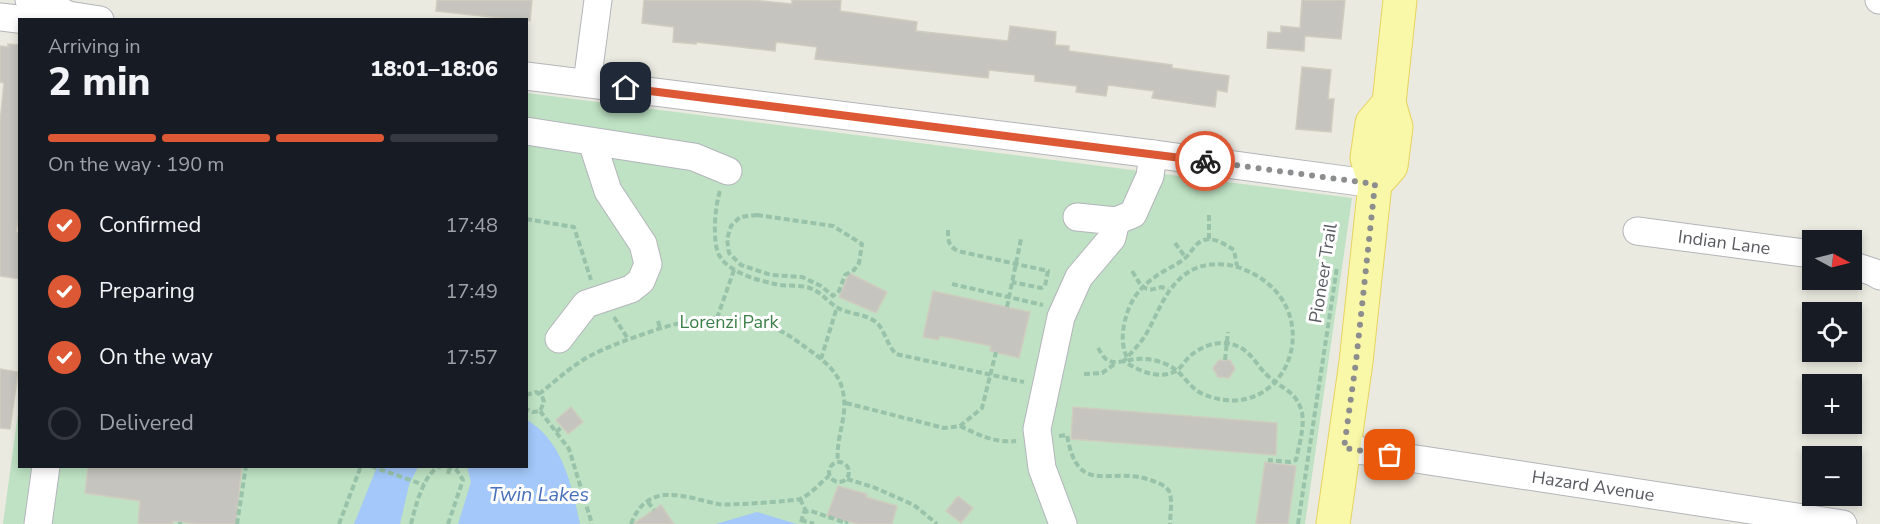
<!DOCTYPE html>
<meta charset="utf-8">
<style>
:root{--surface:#171b24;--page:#20242c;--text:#f1f3f6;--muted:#9ea1a6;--line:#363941;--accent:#dd5935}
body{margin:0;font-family:"Nunito Sans",sans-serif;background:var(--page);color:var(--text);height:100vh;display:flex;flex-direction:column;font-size:22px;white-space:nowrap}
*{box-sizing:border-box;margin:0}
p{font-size:20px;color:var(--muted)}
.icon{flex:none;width:33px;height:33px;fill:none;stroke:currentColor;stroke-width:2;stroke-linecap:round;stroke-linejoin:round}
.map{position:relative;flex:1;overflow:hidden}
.panel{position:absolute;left:18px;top:18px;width:510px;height:450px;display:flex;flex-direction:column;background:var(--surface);border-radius:0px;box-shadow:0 3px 9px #0003}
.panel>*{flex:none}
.needle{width:39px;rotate:97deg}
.buttons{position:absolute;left:1802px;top:230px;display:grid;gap:12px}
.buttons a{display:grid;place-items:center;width:60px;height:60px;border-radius:0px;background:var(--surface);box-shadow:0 3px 9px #0003;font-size:30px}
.pin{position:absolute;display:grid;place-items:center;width:51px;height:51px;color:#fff;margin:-26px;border-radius:12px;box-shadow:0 3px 9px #0006}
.courier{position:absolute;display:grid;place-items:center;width:60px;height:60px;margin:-30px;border:4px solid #dd5935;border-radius:50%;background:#fff;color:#222;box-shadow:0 2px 8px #0007}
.head em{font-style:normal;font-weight:800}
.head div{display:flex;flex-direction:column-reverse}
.head{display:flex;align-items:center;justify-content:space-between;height:102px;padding:0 30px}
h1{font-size:39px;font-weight:800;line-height:45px}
.bar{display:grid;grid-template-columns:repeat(4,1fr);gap:9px 6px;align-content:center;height:72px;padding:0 30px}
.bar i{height:8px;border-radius:4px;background:var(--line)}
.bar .current{background:var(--accent)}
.bar p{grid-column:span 4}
ol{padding:0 30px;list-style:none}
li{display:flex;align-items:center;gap:18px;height:66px}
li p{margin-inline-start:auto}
li .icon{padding:6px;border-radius:50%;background:var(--accent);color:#fff;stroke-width:4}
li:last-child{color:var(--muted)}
li i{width:33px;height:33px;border:3px solid var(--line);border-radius:50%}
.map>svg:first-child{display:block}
</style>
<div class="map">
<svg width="1880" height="524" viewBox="0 0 1880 524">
<rect width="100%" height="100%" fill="#ebeae1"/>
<path fill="#bee2c3" d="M527 93 1352 198 1305 524H3L19 405 20 466H526Z"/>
<g fill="#a3c8f9">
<path d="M527 420C563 441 572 487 580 524H458L471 482 467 467 526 466Z"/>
<path d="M377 467H418L409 485 400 524H354Z"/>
<path d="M757 512 797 524H716Z"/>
</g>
<g fill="#c6c4be" stroke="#cfcdbf" stroke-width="1.5">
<path d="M437 0H532L530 21 436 11Z"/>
<path d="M644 0H752L792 4V0H841L840 11 917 22 916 31 1008 41 1010 26 1056 32 1055 45 1069 46V51L1172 65V68L1229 76 1227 92 1217 90 1215 107 1152 98 1154 91 1108 85 1106 96 1076 92 1077 86 1035 81V75L989 70 988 78 815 59 817 47 776 42 775 51 696 42V44L673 42 674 27 642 23Z"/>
<path d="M1302 0H1345L1341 39 1305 36 1304 51 1267 48 1268 32 1281 33V26L1300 28Z"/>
<path d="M8 44 20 45V210L16 232 20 233V279L0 276V123L4 83 0 82V46L8 47Z"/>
<path d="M1302 67 1331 70 1328 99H1334L1331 132 1296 129Z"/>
<path d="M849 273 887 292 876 313 839 297Z"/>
<path d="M933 291 1030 312 1019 358 990 351 991 346 940 336 938 340 923 337Z"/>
<path d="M1219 360H1230L1235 369 1229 378 1218 377 1213 368Z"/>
<path d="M0 369 18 372 10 429 0 428Z"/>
<path d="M571 407 583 422 568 434 556 420Z"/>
<path d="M1073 407 1277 423 1276 455 1071 439Z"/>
<path d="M1265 462 1296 466 1288 524H1256Z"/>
<path d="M88 466H242L236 524H197L173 521V524H138L140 501 85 493Z"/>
<path d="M838 486 867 494 866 497 897 506 892 524H858L827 516Z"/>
<path d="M958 496 973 508 961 523 946 511Z"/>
<path d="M661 505 674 524H633Z"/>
</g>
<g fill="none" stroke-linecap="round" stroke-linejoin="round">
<defs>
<g id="minor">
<path d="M29 0 44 2 68 15"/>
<path d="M1879 0H1880"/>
<path d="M0 17 26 20"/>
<path d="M48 20 68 15 100 20"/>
<path d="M526 76 1153 154 1375 184"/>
<path d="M587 83 598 0"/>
<path d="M526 131 694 157 728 171"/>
<path d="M1077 217 1116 221 1133 214 1150 176 1153 154"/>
<path id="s1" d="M1637 231 1812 254"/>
<path d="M1851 265 1873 272 1880 276"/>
<path d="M559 339 586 304 631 289 641 281 648 264 643 244 608 191 592 142"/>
<path id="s2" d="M1344 448 1843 524"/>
<path d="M38 524 46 466"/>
<path d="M1063 524 1042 468 1037 429 1061 317 1079 277 1112 238 1116 221"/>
</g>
<g id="major">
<path d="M1375 184 1391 166 1396 127 1389 103 1400 0"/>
<path d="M1333 524 1356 362 1375 184 1367 158 1372 123 1389 103"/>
</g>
</defs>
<use href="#minor" stroke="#b3b5ba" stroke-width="29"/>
<use href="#major" stroke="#e7d35e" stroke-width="35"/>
<g stroke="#98c2a9" stroke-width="4" stroke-dasharray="6 3" stroke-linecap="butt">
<path d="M720 191C715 205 712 242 719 255 729 273 757 280 775 284 787 287 802 284 812 289 822 293 829 303 838 308 850 315 866 313 877 323 885 331 887 345 896 354L1024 382"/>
<path d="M757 215 833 226 862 244 859 263 854 270 845 275 839 291 833 296 821 286 802 277 771 275 741 265 729 253 727 239 731 226 740 217Z"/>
<path d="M1209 215V240"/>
<path d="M526 219 574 227 591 280"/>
<path d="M948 230C948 240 948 246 958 251L1048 271 1045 286 1041 288 1012 282"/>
<path d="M1175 243 1186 258"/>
<path d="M1132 271C1141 285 1143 294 1161 287L1168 289"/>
<path d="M952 284 1043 305"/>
<path d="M1007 307 1021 239"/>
<path d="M614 317 628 339"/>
<path d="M717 318 734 270"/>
<path d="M658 321 660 328"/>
<path d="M1098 348C1100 351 1103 357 1106 359 1115 366 1128 359 1137 359 1151 358 1165 362 1176 370 1185 377 1191 389 1203 394 1288 430 1334 305 1243 269 1226 262 1203 262 1187 273 1165 288 1158 314 1145 336 1139 345 1131 353 1124 361 1138 371 1159 380 1176 371 1181 368 1185 361 1189 357 1197 349 1211 343 1222 343 1250 344 1253 363 1269 377 1281 388 1295 391 1301 409 1306 423 1299 445 1296 460L1289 462 1268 460"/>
<path d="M1127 357C1122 348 1122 336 1124 325 1129 299 1141 285 1164 271 1171 267 1178 264 1184 259 1192 253 1194 243 1204 240 1215 237 1226 245 1234 250L1237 266"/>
<path d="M821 359 837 307"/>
<path d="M1225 360 1228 332"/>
<path d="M1084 374 1102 373 1116 363"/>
<path d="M539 394C553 383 567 370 583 360 601 349 621 342 641 335 695 315 752 306 801 344 815 354 833 366 840 382 852 412 835 433 838 462"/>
<path d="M526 395 536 392 542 396 544 402 540 411 533 412 526 409"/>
<path d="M846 403 944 428 960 426 982 408 996 352"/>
<path d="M540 411 569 449 592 524"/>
<path d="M960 426C979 435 995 443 1016 441"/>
<path d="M556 432 562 427"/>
<path d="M1059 436 1067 435C1078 500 1111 464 1153 481 1159 483 1166 486 1169 491 1173 500 1170 515 1170 524"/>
<circle cx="839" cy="472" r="10"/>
<path d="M371 466 424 485"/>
<path d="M447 466 456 469 463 480 448 524"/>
<path d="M448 474 450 467"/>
<path d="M847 479 873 487 914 505 937 524"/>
<path d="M800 499 806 511"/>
<path d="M648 502 654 510"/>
<path d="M801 520 814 524"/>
<path d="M801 522 804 512 811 511 846 523 847 521"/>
<path d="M180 524V522"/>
<path d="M237 524 246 466"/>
<path d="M339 524 361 466"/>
<path d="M411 524C415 508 424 471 441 466"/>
<path d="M631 524C648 480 684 497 718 504 724 506 795 501 800 499 810 495 820 483 829 476"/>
<path d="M1298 524 1337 267"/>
</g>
<use href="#minor" stroke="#fff" stroke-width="27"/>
<use href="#major" stroke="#f9f7a8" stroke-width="33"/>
</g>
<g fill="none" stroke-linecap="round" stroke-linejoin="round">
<path stroke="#8c8d8e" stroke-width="6" stroke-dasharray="0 10.8" d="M1205 161 1375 184 1356 362 1344 448 1390 455"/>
<path stroke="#dd5935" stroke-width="8" d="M626 88 1205 161"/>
</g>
<g text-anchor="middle" stroke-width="6" stroke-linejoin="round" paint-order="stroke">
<g font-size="18" fill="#595b61" stroke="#fff">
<text dy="6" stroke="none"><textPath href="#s1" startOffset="88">Indian Lane</textPath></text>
<text transform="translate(1323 273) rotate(-81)" y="6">Pioneer Trail</text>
<text dy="6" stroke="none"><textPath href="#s2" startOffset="252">Hazard Avenue</textPath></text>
</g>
<g font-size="18" fill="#397f46" stroke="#fff">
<text x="729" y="328">Lorenzi Park</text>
</g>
<g font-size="20" font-style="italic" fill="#4870ba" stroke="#fff">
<text x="539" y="501">Twin Lakes</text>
</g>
</g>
</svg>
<div class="buttons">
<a><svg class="needle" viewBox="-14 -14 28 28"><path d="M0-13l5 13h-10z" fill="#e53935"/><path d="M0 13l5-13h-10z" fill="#9ea1a6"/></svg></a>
<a><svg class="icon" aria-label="locate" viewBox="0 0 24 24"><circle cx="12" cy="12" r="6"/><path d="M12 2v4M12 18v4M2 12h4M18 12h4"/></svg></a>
<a>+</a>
<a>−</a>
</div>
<div class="pin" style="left:1390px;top:455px;background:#ea580c"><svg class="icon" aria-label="bag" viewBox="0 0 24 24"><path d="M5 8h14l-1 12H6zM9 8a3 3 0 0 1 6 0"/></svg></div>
<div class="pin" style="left:626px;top:88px;background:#1f2937"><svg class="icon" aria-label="home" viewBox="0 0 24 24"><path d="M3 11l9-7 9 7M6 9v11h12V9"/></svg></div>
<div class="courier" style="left:1205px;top:161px"><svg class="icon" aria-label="bike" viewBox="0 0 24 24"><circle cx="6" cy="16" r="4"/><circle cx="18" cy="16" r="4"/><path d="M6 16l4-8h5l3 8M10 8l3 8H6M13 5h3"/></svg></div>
<section class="panel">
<div class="head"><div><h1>2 min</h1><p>Arriving in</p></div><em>18:01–18:06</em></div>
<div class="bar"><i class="current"></i><i class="current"></i><i class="current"></i><i></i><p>On the way · 190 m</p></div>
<ol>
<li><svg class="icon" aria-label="check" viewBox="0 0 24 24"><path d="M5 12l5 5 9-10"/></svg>Confirmed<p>17:48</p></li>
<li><svg class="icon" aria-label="check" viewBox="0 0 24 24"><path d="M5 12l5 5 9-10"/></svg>Preparing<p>17:49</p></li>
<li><svg class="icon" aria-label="check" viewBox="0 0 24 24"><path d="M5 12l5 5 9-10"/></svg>On the way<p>17:57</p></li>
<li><i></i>Delivered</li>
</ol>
</section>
</div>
